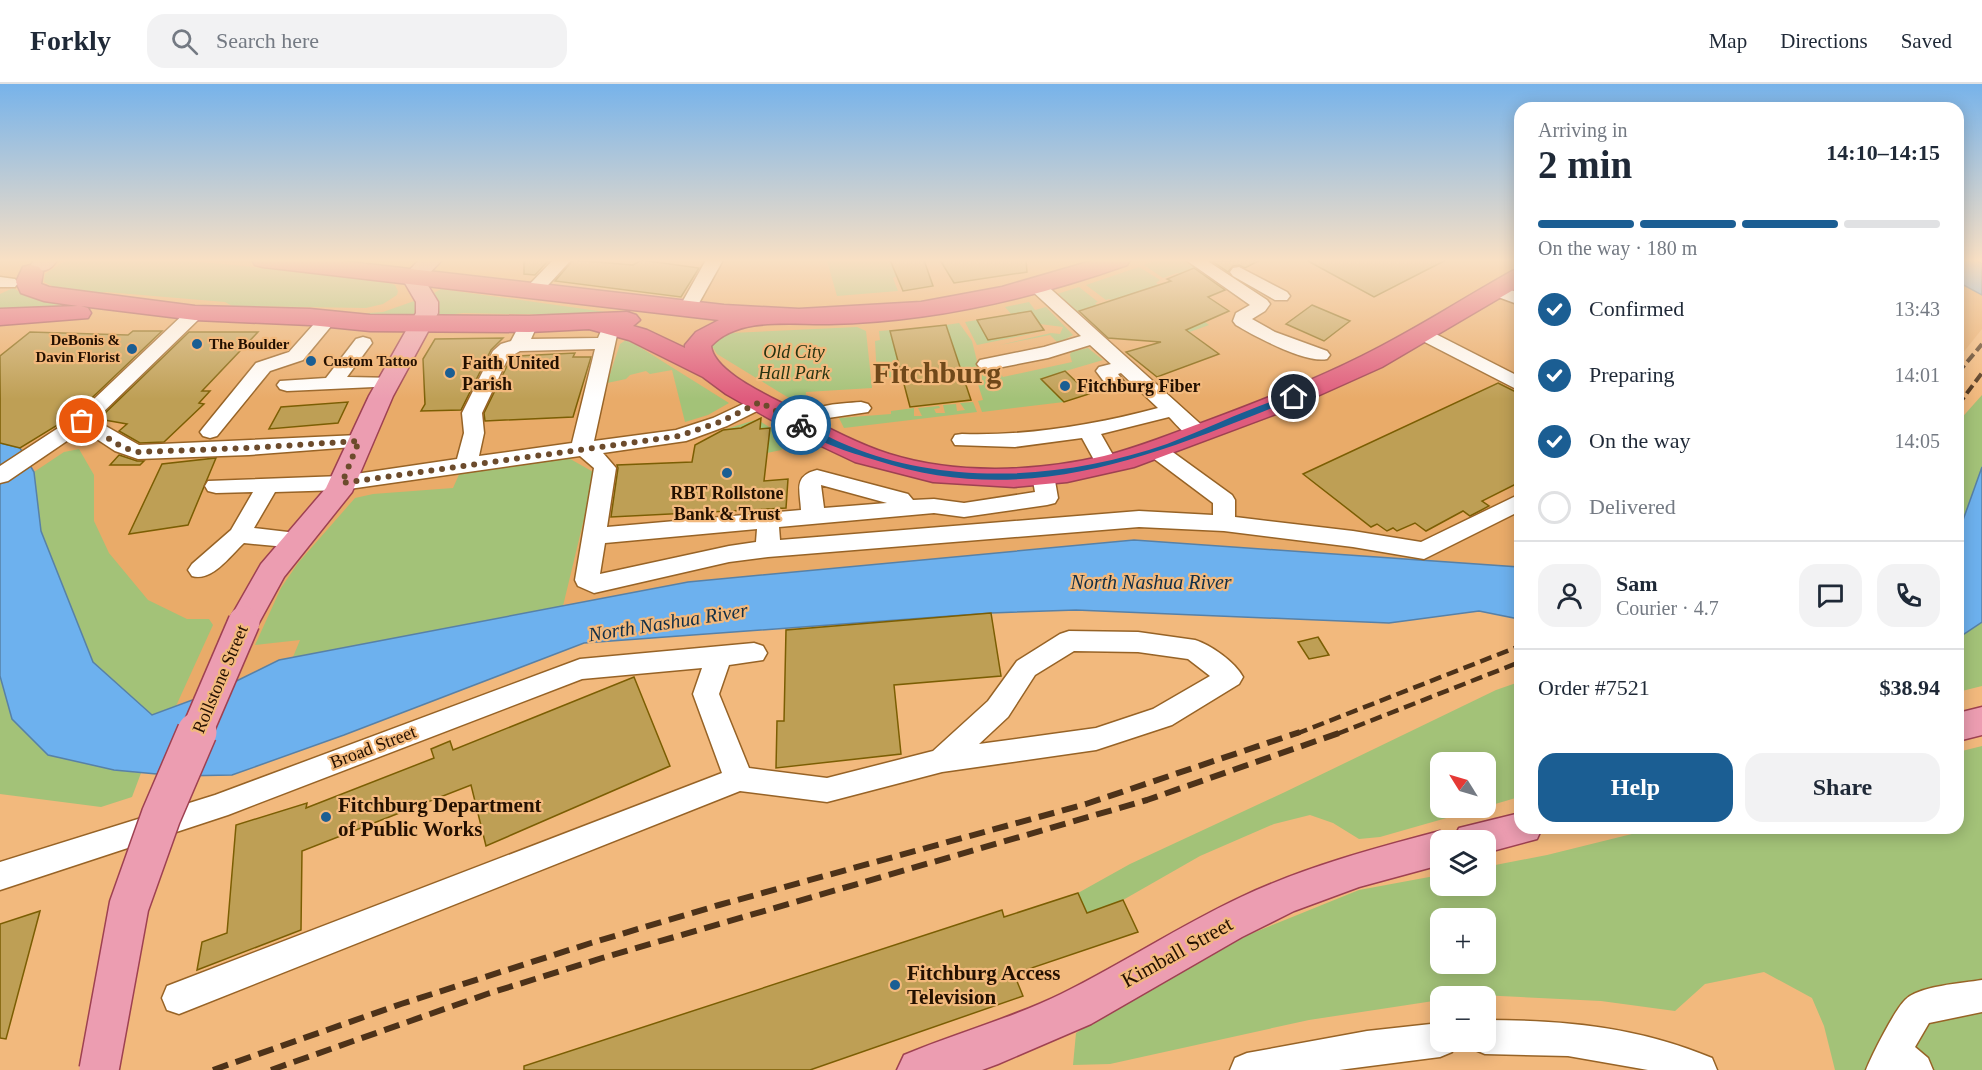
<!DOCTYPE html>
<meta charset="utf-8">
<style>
:root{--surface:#fff;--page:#f2f2f3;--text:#1f2937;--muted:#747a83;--line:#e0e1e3;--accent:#1b5e93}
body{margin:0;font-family:Georgia,serif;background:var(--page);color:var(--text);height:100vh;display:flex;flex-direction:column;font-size:22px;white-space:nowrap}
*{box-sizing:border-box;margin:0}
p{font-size:20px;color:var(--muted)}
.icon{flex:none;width:33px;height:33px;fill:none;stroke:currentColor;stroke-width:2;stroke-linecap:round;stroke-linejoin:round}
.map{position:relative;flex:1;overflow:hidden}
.sheet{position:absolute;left:1514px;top:18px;width:450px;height:732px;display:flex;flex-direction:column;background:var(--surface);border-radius:18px;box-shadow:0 3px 15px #0003}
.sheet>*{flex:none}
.needle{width:39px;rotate:307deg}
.controls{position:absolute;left:1430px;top:668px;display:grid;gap:12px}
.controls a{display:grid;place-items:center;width:66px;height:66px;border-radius:12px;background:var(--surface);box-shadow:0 3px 15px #0003;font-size:30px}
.pin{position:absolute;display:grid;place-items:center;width:51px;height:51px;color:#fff;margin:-26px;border:3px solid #fff;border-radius:50%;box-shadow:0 2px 6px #0007}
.courier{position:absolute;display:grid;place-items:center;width:60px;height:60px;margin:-30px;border:4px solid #1b5e93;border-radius:50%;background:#fff;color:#222;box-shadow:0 2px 8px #0007}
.headline em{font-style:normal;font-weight:700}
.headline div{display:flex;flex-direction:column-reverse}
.headline{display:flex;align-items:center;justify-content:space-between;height:102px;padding:0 24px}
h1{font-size:39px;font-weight:700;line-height:45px}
.bar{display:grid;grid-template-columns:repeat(4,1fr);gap:9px 6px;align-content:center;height:72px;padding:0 24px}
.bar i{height:8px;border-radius:4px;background:var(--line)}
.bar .on{background:var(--accent)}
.bar p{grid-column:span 4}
.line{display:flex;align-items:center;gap:15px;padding:0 24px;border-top:2px solid var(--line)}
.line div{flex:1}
.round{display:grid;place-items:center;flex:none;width:63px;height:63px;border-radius:18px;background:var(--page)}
ol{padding:0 24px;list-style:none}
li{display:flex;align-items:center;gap:18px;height:66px}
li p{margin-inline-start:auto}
li .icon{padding:6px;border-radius:50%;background:var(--accent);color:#fff;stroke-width:4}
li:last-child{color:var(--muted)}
li i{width:33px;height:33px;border:3px solid var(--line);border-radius:50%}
.button{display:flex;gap:12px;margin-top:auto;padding:12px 24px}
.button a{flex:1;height:69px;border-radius:18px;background:var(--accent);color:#fff;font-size:24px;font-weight:700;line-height:69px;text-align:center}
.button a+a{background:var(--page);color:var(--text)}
header{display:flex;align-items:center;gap:36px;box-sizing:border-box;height:84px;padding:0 30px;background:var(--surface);border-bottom:2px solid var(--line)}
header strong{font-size:28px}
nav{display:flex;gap:33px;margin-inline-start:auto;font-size:21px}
.search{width:420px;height:54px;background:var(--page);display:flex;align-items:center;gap:15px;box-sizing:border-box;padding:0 21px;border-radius:18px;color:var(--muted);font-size:22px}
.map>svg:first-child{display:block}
</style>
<header>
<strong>Forkly</strong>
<div class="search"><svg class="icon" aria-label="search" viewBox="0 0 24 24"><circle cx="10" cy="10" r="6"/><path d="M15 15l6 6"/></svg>Search here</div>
<nav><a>Map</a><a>Directions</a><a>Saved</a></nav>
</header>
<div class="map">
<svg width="1982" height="986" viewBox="0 0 1982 986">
<rect width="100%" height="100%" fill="#f2b97d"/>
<g fill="#e9ab69">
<path d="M0 176H1519V483L1134 456 688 498 279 576 214 608 152 631 93 578 41 447 20 365 0 359Z"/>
<path d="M1958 198 1982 211V245L1958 275Z"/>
</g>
<g fill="#a3c278" fill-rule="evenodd">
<path d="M66 176H181L324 190 389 199 395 201 398 207 397 211 383 220 366 224 232 222 225 218 106 208C87 212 61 208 44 198L45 190Z"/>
<path d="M890 176 897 192 893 194 898 207 837 212 827 177Z"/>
<path d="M1155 176H1185L1217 197 1211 199 1177 189 1163 194 1144 181Z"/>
<path d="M1139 183 1160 196 1156 199 1209 241 1184 250 1109 215 1106 216 1086 201Z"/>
<path d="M1079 203 1098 218 1095 219 1097 221 1076 228 1057 210Z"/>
<path d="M13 204 30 214 79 222 0 228V210Z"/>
<path d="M441 205 620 230 618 232 463 229 439 232 434 209Z"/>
<path d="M417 216 418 230 413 232 343 231 383 228Z"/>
<path d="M1029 218 1035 226 1046 223 1073 251 1058 259 1050 251 1000 261 1051 249 1060 250 1063 243 1040 240 1031 227 1011 230 1005 223Z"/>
<path d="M977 236 989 256 1040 248 977 261 965 238Z"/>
<path d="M959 239 972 257 979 285 961 287 946 241Z"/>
<path d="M857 243 866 247 872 304 806 308 805 320 802 322 717 270 712 262 722 253 731 249Z"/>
<path d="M892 246 902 293 877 294 875 257 880 256 879 247Z"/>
<path d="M626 256 638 262 729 319 708 331 685 338 672 286 650 290 646 287 630 291 626 295 607 299 620 260Z"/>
<path d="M1088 264 1103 276 1042 294 1064 318 982 328 978 317 983 316 975 291 995 288 993 283 997 284 1003 293 1072 278 1070 271 1071 268Z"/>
<path d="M1982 311V383L1958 450V338Z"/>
<path d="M973 318 977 328 844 344 839 334 891 330V327L914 324V332H922L918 324 939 322 940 324 934 325 936 329H945L943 321 956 320 957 327 965 326 960 319Z"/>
<path d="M755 336H758L793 358 781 366 767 369 770 344 760 345V340L723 346Z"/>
<path d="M79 365 94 391V437L109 469 148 516 187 535H209L213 541 176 622 152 631 93 578 41 447 34 388 64 368Z"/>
<path d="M565 372 595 389 563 522 293 573 300 556 255 561 281 504 298 479 355 414 373 410 453 404 461 386Z"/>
<path d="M1982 538V602L1958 608V554Z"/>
<path d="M0 592 12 635 114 686 141 689 132 713 101 723 0 710Z"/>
<path d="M1519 598V713L1485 723V678H1440V723H1485L1380 753 1359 755 1333 739 1310 731 1274 740 1200 772 1123 816 1087 829 1078 809 1130 780 1285 708 1496 606Z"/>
<path d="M1982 662V986H1835L1824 942 1812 914 1764 888 1705 900 1675 927 1601 917 1480 911 1440 912V916L1309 936 1110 980 1073 981 1076 949 1213 865 1359 806 1440 791V801H1485V783L1547 771 1656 744H1958V668ZM1440 834H1485V879H1440Z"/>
</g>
<g fill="#6db1ee" stroke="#5781a7" stroke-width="1.5">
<path d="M1976 176 1982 180V211L1958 198V176Z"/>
<path d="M0 359 20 364 34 388 41 447 93 578 152 631 214 608 279 576 688 498 1134 456 1519 483V535L1479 527 1389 539 1076 526 991 529 584 559 344 651 232 691 178 692 114 686 48 671 12 635 0 592Z"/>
<path d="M1982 383V538L1958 554V450Z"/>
</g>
<g fill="#be9f55" stroke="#7b5e03" stroke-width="1.5">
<path d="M524 176H549L535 191 524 190Z"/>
<path d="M573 176 633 181 641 176 699 184 681 213 555 197Z"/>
<path d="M890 176H924L933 202 903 207Z"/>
<path d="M940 176H1026L1027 188 954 199Z"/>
<path d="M1260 176 1245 184 1239 181 1233 182 1228 188 1212 177Z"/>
<path d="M1306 176H1446L1374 213Z"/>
<path d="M1194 184 1225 206 1208 213 1229 227 1186 246 1219 270 1157 293 1126 268 1161 258 1108 254 1079 227 1171 197 1167 195Z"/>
<path d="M1312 221 1350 237 1324 257 1286 240Z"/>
<path d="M1031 227 1044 246 988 256 977 236Z"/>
<path d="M946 241 971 316 910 323 890 247Z"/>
<path d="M133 247H162L74 331 20 364 0 359V272L30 248 128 251Z"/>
<path d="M189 248H258L202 307H210L199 319 204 320 164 358 140 359 119 347 127 340 99 335Z"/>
<path d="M503 254 491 266 461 326 421 327 425 320 423 275 435 255Z"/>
<path d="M575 269 573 273H591L573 333 485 337 484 329 510 276 517 272Z"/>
<path d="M1065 287 1089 310 1064 318 1041 295Z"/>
<path d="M1498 299 1520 310V398L1482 417 1489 422 1470 432 1463 427 1426 447 1415 439 1397 447 1393 444 1387 447 1377 440 1371 443 1303 390Z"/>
<path d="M348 318 338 339 269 345 281 323Z"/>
<path d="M761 334 760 345 770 344 764 397 788 395 786 424 611 433 618 384 617 381 692 378 695 361 723 346 741 344Z"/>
<path d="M119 371 137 377H144L140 381H110Z"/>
<path d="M216 374 188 441 129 450 162 380Z"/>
<path d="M991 529 1001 592 894 601 901 670 776 684 777 637H784L786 546Z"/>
<path d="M1318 553 1329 571 1309 575 1298 558Z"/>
<path d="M634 593 670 682 486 762 471 701 302 767 301 846 197 886 202 858 227 849 236 741 307 719 306 724 434 674 431 665 450 657 453 666Z"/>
<path d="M1078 809 1087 829 1123 816 1138 848 1014 890 1023 912 810 986H524V982L1002 826 1004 833Z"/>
<path d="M40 827 6 955 0 954V840Z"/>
</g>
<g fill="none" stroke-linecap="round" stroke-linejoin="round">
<defs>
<g id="minor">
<path d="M553 176H571L539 211H527L524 207 527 203Z"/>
<path d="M706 176H723L694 228H682L679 224Z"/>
<path d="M1186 176H1206L1267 216 1270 220 1265 227 1252 235 1275 248 1327 267 1330 271 1327 275C1307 280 1254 252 1236 241L1233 237 1236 229 1250 221Z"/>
<path d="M1239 183 1287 208 1290 212 1287 216H1275L1233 192 1230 188 1233 184Z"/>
<path d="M0 193 15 195 18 199 15 203H0Z"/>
<path d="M1037 197 1043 198 1206 345 1209 350 1206 355C1190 359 1180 344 1169 333L1101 350 1118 380 1115 385 1107 387 1099 385 1082 354 1015 363 955 361 952 356 955 351 962 350C1029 352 1094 341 1158 324L1121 289 1118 290 1125 299 1122 303H1108L1096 287 1099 283 1111 280 1090 261 1048 274 987 286 980 284 977 280 980 276 1044 263 1081 252 1031 206 1028 202 1031 198Z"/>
<path d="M1496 201 1520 209V221L1490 210 1487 206 1490 202Z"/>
<path d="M195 224 201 225 204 229 201 233 95 336 139 361 359 351 366 352 369 357 366 362 249 371 138 375 115 367 83 346 8 397 0 399V382L75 333 189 225Z"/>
<path d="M328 230 334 231 337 235 303 276 270 287 217 352 210 354 203 352 200 348 203 344 256 279 289 268 322 231Z"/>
<path d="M526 240 533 242 535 246 531 255 598 254 601 247H615L617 251 594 357 676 346 713 334 760 312 767 314 770 318 767 322 727 342 686 357 603 369 616 384 607 443 801 426C800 406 793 392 817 386L908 410 913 416 934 415 964 419 1035 408 1032 391 1035 386 1043 384 1051 386 1054 391 1058 414 1055 419 1047 421 964 433 934 429 779 443 780 456 1139 427 1213 431V419L1149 371 1145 366 1149 361 1156 359 1163 361 1232 411 1235 416V433L1353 447 1421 458 1520 410V427L1424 475 1353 463 1224 447 1139 443 768 473 729 478 594 509 578 502 575 496 594 384 580 372 342 406 275 408 254 444 305 450 309 456 305 462 297 464 244 459C230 472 212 498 192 492L188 486 192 480 231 446 253 408 216 409 208 407 205 402 208 397 342 392 457 375 464 349 462 329 493 267 501 260 511 257 519 242ZM595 265 572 359 479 372 484 349 482 329 508 274 520 267ZM821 401 887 419 824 424ZM757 445 756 458 729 462 600 490 605 459Z"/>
<path d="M1422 243 1520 293V307L1415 253 1413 249 1415 245Z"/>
<path d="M363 253 370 255 372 259 347 293 396 294 399 298 396 302 287 307 280 305 277 301 280 297 326 294 356 255Z"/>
<path d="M861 318 868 320 871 324 868 328 828 334 801 347 794 345 791 341C805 320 838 320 861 318Z"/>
<path d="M1069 547 1138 548 1195 556C1211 561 1235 578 1243 593L1239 600 1172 641 1096 666 942 688 827 718 740 707 179 930 167 926 162 914 167 902 722 689 693 610 702 584 582 595 228 731 0 806V778L215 711 580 575 754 559 763 562 767 569 763 576 729 581 719 610 749 684 827 694 933 667 988 617 1017 577 1060 550ZM1074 567 1138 568 1188 575 1210 592 1153 625 1096 644 979 660 1008 633 1035 591Z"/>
<path d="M1982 896V928L1929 939 1915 963 1928 974 1933 986H1866C1872 971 1894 927 1905 916 1918 902 1963 899 1982 896Z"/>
<path d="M1485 936C1564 936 1639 943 1712 974L1717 986H1648L1568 972 1485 970 1473 965 1470 957H1485Z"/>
<path d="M1440 939V957H1457L1452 968 1440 973 1339 986H1230L1235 974 1247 969 1367 947Z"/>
</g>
<g id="major">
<path d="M34 176H57C51 186 45 188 34 186L31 181Z"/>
<path d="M419 176H442L424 195 438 218V229L393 312 352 408 284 493 255 546 244 550 233 546 228 538 261 480 326 404 369 312 416 229V218L402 194Z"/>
<path d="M1982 623V651L1958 657V629Z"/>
<path d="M1520 729V744H1542L1537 755 1485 769V756H1440V781L1359 803 1294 827 1242 853 1091 940 998 980 982 986H897L904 971C956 949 1010 935 1061 910 1122 880 1179 842 1241 813 1305 783 1372 765 1440 747L1454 754 1459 744Z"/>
</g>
<path id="highway" d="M252 176H332L724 221 799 225 921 218 1002 203 1095 176H1130L1127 181C1031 215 931 238 829 240 792 241 739 232 711 262 714 289 772 313 795 326 825 343 856 359 889 370 956 391 1036 388 1104 372 1140 363 1173 349 1207 337 1260 317 1312 297 1362 272 1413 247 1462 215 1512 187L1520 185V202L1382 283 1284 327 1134 383 1067 398 1014 403 933 398 855 378 798 351 726 310 703 293 629 256 589 245 529 248 370 247 310 241 195 236 81 222 88 224 91 229 88 234 0 241V225L78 222 44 217 21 209 16 198 23 183 31 181 39 183 43 188 41 200 49 203 195 222 310 225 370 231 529 232 627 228 636 231 640 236 633 242 647 246 685 264V261L696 248 719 236 263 183 255 181Z"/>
</defs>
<use href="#minor" stroke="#976326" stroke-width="3"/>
<use href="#major" stroke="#9e4151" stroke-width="3"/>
<use href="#highway" stroke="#9e4151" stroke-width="3"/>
<use href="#minor" fill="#fff" fill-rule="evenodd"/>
<use href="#major" fill="#ec9db1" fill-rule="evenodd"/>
<use href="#highway" fill="#df5b7d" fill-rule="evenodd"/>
<g stroke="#4d3219" stroke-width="4" stroke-dasharray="10 4.5" stroke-linecap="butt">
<path d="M1958 289 1982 260"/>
<path d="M1958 321 1982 289"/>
</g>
<g stroke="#4d3219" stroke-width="4.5" stroke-dasharray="12 6" stroke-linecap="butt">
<path d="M1296 650 1520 562"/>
<path d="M1337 650 1520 578"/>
</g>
<g stroke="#4d3219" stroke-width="6" stroke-dasharray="16 8" stroke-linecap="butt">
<path d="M213 986 401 920 591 859 719 821 1086 720 1300 648"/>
<path d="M271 986 487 910 602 874 1147 716 1342 648"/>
</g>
<defs>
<path id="major-bridge-far1" d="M196 650 244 538"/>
<path id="major-bridge" d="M99 986 129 822 161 732 197 648"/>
</defs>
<use href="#major-bridge-far1" stroke="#9e4151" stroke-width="34" stroke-linecap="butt"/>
<use href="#major-bridge" stroke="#9e4151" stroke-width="42" stroke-linecap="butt"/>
<use href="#major-bridge-far1" stroke="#ec9db1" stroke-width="31"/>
<use href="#major-bridge" stroke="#ec9db1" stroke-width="39"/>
</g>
<linearGradient id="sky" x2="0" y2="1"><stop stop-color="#77b3ea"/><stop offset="0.56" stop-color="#f9e0c4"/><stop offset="1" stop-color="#f9e0c4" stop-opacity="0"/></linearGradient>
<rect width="1982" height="315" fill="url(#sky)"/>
<path fill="#1b5e93" d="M1294 310 1299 313 1297 314C1156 370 1030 427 875 376 849 368 817 359 797 341L804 339C819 347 833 356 849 362 949 403 1066 395 1167 360 1209 344 1251 323 1294 310Z"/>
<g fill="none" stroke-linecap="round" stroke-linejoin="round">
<path stroke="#6c4b2c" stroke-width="6" stroke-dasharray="0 10.8" d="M82 337C102 348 115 363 138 368L249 364 359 357 342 399 679 352 720 338 760 318 801 341"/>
</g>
<g fill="#1b5e93" stroke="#f2b97d" stroke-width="2">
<circle cx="197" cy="260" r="6"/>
<circle cx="132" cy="265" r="6"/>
<circle cx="311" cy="277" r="6"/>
<circle cx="450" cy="289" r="6"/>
<circle cx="1065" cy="302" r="6"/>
<circle cx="727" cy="389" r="6"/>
<circle cx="326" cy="733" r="6"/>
<circle cx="895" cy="901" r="6"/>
</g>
<g text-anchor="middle" stroke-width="4.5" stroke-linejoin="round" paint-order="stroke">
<g font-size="15" font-weight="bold" fill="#241000" stroke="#f2b97d" text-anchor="start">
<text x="120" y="261" text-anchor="end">DeBonis &amp;<tspan x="120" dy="17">Davin Florist</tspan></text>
<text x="209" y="265">The Boulder</text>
<text x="323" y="282">Custom Tattoo</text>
</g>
<g font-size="18" font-style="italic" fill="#263311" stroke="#f2b97d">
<text x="794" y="274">Old City<tspan x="794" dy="21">Hall Park</tspan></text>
</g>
<g font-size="18" font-weight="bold" fill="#241000" stroke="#f2b97d" text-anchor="start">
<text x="462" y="285">Faith United<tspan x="462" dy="21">Parish</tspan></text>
<text x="1077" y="308">Fitchburg Fiber</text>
<text x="727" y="415" text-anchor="middle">RBT Rollstone<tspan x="727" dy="21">Bank &amp; Trust</tspan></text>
</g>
<g font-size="18" fill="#241000" stroke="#f2b97d">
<text transform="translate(220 595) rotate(-67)" y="6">Rollstone Street</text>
<text transform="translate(373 663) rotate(-21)" y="6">Broad Street</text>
</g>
<g font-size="20" font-style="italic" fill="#112e46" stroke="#f2b97d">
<text x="1151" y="505">North Nashua River</text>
<text transform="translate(668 538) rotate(-9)" y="7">North Nashua River</text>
</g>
<g font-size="21" font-weight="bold" fill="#241000" stroke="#f2b97d" text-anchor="start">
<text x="338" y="728">Fitchburg Department<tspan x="338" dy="24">of Public Works</tspan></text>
<text x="907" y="896">Fitchburg Access<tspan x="907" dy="24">Television</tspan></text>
</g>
<g font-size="21" fill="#241000" stroke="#f2b97d">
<text transform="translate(1177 868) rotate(-29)" y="7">Kimball Street</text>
</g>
<g font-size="30" font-weight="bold" fill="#6f481a" stroke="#f2b97d">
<text x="937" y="299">Fitchburg</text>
</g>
</g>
</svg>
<div class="controls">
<a><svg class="needle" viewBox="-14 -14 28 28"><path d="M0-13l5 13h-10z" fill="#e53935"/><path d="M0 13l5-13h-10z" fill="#747a83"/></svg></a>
<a><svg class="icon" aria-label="layers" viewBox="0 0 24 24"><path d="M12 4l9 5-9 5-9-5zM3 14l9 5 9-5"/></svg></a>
<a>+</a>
<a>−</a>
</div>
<div class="pin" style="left:82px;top:337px;background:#ea580c"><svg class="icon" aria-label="bag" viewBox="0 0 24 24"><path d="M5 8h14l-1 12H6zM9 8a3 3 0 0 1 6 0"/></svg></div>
<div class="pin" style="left:1294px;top:313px;background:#1f2937"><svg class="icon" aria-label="home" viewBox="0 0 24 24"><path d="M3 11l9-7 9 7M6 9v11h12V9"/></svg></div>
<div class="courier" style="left:801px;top:341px"><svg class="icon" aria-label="bike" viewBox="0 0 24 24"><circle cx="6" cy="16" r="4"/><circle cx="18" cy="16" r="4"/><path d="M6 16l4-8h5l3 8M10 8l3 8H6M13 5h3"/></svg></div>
<section class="sheet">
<div class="headline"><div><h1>2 min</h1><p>Arriving in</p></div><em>14:10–14:15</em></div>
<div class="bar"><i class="on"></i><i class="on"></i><i class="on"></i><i></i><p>On the way · 180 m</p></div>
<ol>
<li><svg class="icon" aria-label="check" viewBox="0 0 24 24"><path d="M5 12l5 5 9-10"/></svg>Confirmed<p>13:43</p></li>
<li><svg class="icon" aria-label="check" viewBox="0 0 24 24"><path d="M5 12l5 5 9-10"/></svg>Preparing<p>14:01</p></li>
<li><svg class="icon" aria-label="check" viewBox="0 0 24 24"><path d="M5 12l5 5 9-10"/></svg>On the way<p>14:05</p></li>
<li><i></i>Delivered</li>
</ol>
<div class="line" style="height:108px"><a class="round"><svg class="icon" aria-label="person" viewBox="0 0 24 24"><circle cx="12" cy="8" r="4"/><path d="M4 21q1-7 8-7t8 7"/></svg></a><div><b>Sam</b><p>Courier · 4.7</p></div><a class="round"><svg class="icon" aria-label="chat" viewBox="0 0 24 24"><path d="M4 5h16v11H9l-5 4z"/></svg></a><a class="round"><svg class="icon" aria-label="phone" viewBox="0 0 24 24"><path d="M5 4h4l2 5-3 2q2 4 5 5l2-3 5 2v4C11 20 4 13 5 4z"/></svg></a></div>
<div class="line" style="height:78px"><div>Order #7521</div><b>$38.94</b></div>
<div class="button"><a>Help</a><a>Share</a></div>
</section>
</div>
